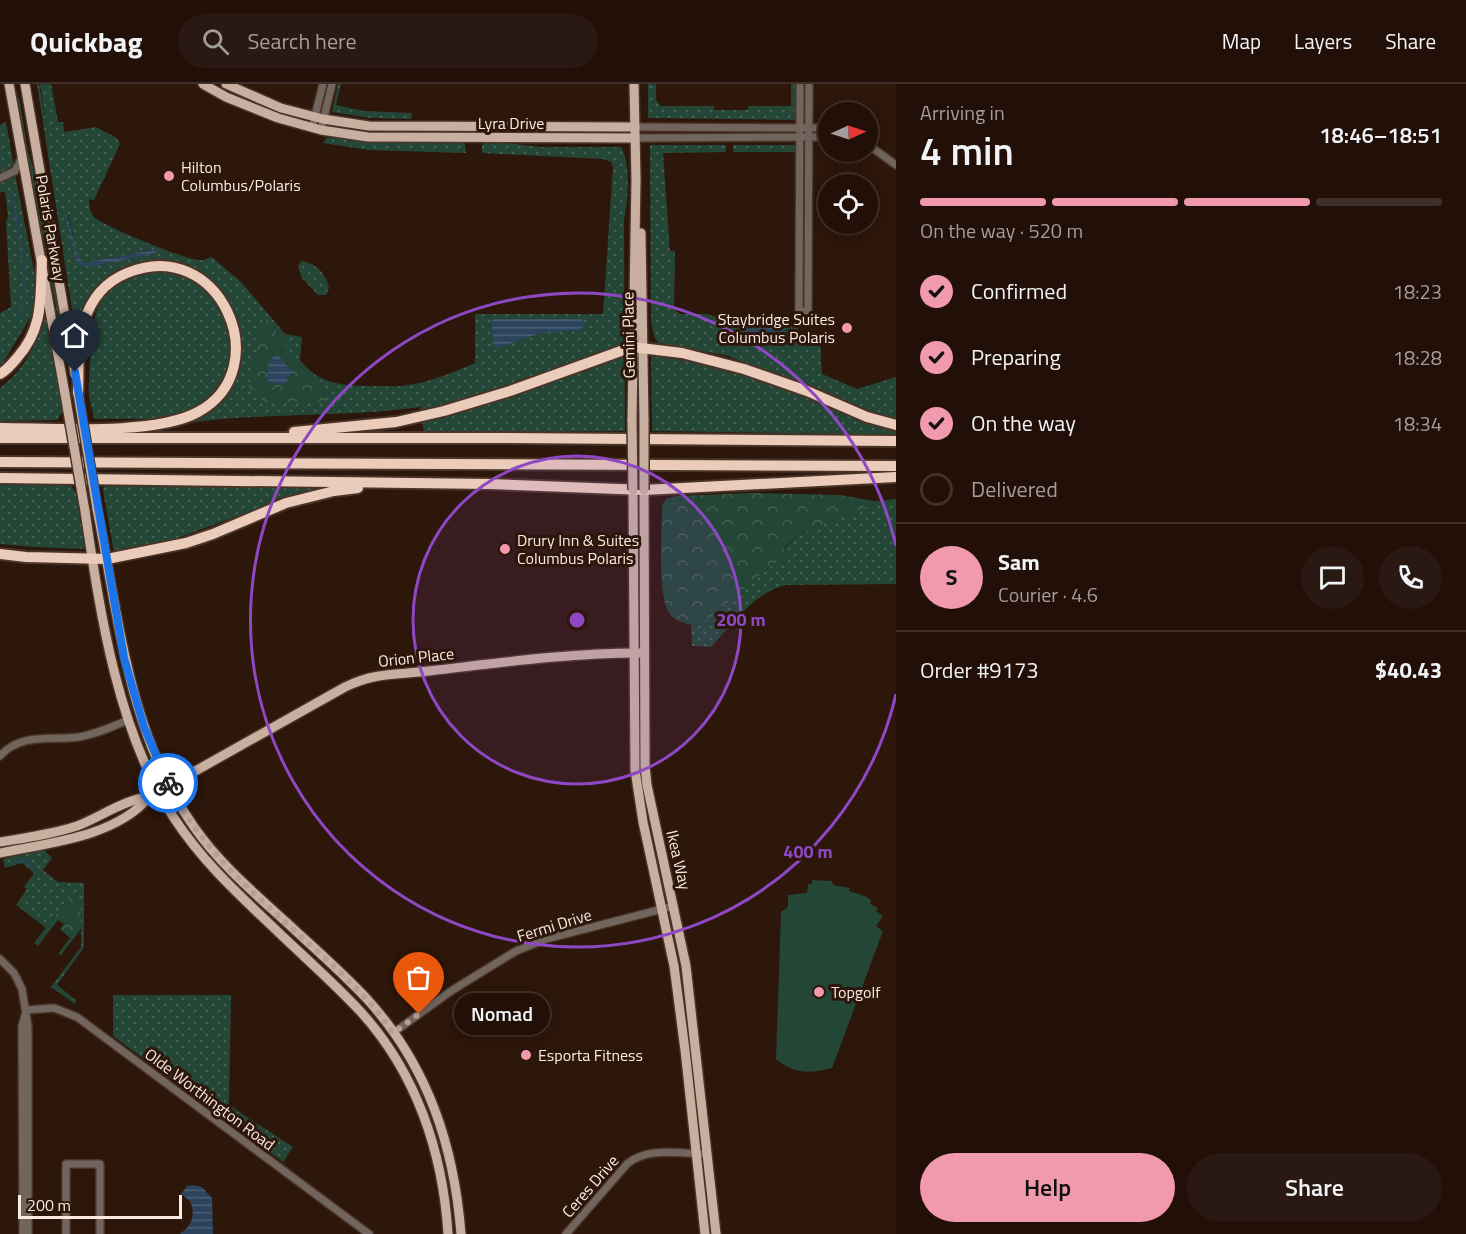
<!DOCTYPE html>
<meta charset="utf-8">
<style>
:root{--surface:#221008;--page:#2a1912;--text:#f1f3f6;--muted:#a29d9c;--line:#3f3029;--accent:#f29aad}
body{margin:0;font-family:"Titillium Web",sans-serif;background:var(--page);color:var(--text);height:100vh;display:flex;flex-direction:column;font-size:22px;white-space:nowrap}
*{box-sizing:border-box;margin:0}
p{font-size:20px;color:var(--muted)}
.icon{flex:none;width:33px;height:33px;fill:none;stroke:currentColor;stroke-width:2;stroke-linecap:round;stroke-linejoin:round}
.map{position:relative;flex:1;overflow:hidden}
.sheet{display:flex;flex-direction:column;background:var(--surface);width:570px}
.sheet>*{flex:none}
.needle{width:39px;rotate:87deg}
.tools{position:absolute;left:818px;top:18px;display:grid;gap:12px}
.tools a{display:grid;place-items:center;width:60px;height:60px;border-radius:50%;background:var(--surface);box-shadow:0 3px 15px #0003,0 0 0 2px var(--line);font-size:30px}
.scale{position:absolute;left:18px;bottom:15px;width:164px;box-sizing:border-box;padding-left:6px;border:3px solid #fbeae2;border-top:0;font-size:16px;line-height:21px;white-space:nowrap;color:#fbeae2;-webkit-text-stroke:4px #2d160a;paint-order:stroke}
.pin{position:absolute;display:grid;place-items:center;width:51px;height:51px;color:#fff;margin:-62px -26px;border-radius:50% 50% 50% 0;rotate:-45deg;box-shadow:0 0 6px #0007}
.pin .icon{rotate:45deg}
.courier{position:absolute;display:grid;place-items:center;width:60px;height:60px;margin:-30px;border:4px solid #1a73e8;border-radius:50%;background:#fff;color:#222;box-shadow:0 2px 8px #0007}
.bubble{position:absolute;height:42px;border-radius:21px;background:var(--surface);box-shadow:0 3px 15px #0003,0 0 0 2px var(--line);font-size:20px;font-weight:600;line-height:42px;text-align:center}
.overview em{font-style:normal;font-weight:600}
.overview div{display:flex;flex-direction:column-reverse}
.overview{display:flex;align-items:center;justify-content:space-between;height:102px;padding:0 24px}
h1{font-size:39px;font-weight:600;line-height:45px}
.bar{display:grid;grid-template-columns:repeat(4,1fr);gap:9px 6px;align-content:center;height:72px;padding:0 24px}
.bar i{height:8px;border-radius:4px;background:var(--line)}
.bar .on{background:var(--accent)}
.bar p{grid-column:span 4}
.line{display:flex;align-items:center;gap:15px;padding:0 24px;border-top:2px solid var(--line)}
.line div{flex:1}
.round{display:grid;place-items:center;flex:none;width:63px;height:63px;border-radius:32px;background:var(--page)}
ol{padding:0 24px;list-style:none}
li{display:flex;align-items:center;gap:18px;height:66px}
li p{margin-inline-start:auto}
li .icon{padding:6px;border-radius:50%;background:var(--accent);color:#111;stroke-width:4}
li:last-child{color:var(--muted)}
li i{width:33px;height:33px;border:3px solid var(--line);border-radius:50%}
.primary-button{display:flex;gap:12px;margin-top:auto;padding:12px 24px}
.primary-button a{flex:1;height:69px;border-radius:36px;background:var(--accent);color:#111;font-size:24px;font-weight:600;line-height:69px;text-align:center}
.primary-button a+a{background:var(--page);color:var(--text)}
header{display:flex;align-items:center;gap:36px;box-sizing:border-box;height:84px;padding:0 30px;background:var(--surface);border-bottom:2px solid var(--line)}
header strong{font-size:28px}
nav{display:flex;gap:33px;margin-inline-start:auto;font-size:21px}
.search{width:420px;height:54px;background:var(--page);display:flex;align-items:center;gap:15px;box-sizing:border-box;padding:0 21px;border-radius:33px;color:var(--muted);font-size:22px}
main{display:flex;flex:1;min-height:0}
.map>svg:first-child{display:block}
</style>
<header>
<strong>Quickbag</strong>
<div class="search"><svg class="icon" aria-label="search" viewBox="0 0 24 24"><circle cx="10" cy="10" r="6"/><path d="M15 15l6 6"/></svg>Search here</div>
<nav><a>Map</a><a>Layers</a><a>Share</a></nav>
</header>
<main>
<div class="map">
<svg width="896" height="1150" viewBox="0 0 896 1150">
<defs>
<pattern id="grass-dots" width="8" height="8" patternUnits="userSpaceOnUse" patternTransform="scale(1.5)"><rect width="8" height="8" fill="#234636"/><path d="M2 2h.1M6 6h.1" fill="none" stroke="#446153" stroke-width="1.8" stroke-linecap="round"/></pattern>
<pattern id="forest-crowns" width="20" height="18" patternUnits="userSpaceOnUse" patternTransform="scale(1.5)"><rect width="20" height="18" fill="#234636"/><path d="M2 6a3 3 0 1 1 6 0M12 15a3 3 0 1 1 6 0" fill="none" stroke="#446153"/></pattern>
<pattern id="water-rules" width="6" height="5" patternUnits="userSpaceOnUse" patternTransform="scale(1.5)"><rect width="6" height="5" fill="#2c445e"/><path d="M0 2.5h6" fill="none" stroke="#4c5f75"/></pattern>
</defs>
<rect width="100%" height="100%" fill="#2d160a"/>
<g fill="url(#grass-dots)" fill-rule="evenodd">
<path d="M14 0 20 19 28 67 36 94 62 233 58 234Z"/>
<path d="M37 0H39L47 44 40 0H51L58 38H63L64 48 96 43 117 54 120 60 94 116 89 115C89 122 90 128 94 133 103 142 186 176 199 176 204 177 207 174 212 173L241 198 285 250 302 253 300 276C320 303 350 302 380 302 390 302 399 303 408 301 431 298 454 288 475 279V230H603L613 83 611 78 603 75 482 69V61L485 58 489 57 541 63H621C631 77 628 119 624 136L625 347 424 349 420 323C343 334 265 328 188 339 197 334 208 329 216 322 224 315 230 305 234 296 260 243 216 173 156 179 147 180 136 180 129 184 119 189 93 220 83 230L72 226ZM65 128C76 142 70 168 84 179L153 166 156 163V169L85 182 76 176Z"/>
<path d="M338 0H341L336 21 364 27 412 29 411 35 370 34 332 28Z"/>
<path d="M648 0H656V16L660 22H714V26H748V22H791V0H795V36L648 34Z"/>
<path d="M6 38 14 82 12 86 0 92V41Z"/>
<path d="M329 51 461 58 465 60 466 69 368 66 323 59 326 54 331 53Z"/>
<path d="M650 61H726V68L663 69 670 167H675L674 225 680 230H706L723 235H778L779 238 798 239V254L820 253 822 290 857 305 896 293V337L844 320 796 297 748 281 729 272 659 259 654 253 651 236Z"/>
<path d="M733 61H796L798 68H733Z"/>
<path d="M15 90 35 192 33 229 3 279 0 281V229L11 223 6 138 8 132 5 108H0V97Z"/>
<path d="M303 177C317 180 326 190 329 204L326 211H318L302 194 298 183 300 178Z"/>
<path d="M156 188C170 189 184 191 196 198 209 205 219 219 224 233 240 273 223 314 182 330 160 337 118 334 94 335 93 327 90 319 89 312 88 298 92 234 98 223 109 201 132 191 156 188Z"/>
<path d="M46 226 63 327 57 336 0 337V304C30 280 35 261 46 226Z"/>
<path d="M651 271 731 285 776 299 896 345V351L652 347Z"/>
<path d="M0 397H68L76 409 85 465 34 463 0 460Z"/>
<path d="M104 400 331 402 265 422 172 456 114 468 103 407Z"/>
<path d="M896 417V500L786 501C755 508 733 540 711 563L692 562 691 541 698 542 772 481 783 475 784 465 799 450 872 421 874 418Z"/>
<path d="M34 766H44L52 774 43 786 58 798 84 799V863L57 901 76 916 75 920 51 903 81 863V820L70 812 46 844 16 821 27 805 24 803 34 789 22 779 5 784 3 776 7 772Z"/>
<path d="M113 911H231L229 1021 293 1063 283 1078 113 952Z"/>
</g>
<g fill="url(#forest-crowns)">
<path d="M267 235 293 272 324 300 326 317 265 318 248 303 258 267 254 249Z"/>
<path d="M751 409 840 411 875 417 896 415V417L874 418 872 421 799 450 784 464 783 475 772 481 703 539 698 542C688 540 675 538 669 529 657 509 662 446 662 422L666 415 676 412Z"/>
<path d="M71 811 81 820V845L61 871 58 870 70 854 60 845 64 840 58 836 38 862 34 859Z"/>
</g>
<path fill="#234636" d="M812 796 832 797 833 801 850 804 849 807 865 812 871 816 870 820 878 824 876 827 883 832 876 842 883 847 832 984C809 990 794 990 776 975L781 828 788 823V811L807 809 808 800H812Z"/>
<g fill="url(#water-rules)">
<path d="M64 126C74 141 72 169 84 179L153 166 156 163V169L90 183 81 181 76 176Z"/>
<path d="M494 235H581L584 238 583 243 579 246 541 249 497 264 493 262 492 236Z"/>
<path d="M779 244 785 246 787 257C775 270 758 256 744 250V245Z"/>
<path d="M278 271 291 286V290L286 292 288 298 279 301 269 297 268 301V281L272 274Z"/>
<path d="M193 1101 202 1103 212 1114 213 1150H180C192 1141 196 1132 190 1117L181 1110 187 1102Z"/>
</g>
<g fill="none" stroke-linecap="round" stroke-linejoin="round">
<g stroke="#2c445e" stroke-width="1.5">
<path d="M11 107 18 145 26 214 18 232"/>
<path d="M10 135 19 132"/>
<path d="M15 778 23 776 31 779V784"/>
</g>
<defs>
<g id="minor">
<path d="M800 0 799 227H808L809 0"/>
<path d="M635 43 828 44"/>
<path d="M312 44 323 0"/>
<path d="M321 46 332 0"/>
<path d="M635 54 828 53"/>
<path d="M867 60 896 81"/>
<path d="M0 94 15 87 23 71"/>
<path d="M0 672C21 648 51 657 79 653 96 650 112 643 128 636"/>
<path d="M0 875 14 889 22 905 28 942V1150"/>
<path d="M26 926 54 924 77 933 369 1150"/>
<path d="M393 949 451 907 516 867 546 855 674 822"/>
<path d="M23 1150 22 942 25 931"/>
<path d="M66 1150V1080H100V1150"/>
<path d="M566 1150 627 1080C649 1062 680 1070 707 1070"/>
</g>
<g id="major">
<path d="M9 0 65 310"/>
<path d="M25 0 75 290"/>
<path d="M203 0 226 13 278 34 321 46 368 53 635 54"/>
<path d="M226 0 281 24 323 35 369 42 635 43"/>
<path d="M641 149 644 336"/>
<path d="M632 337 636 95 634 0"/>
<path d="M633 406 635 686 643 738 674 882 685 966 705 1150"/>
<path d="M644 406 645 682 647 701 686 882 716 1150"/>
<path d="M97 425C119 534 128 649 194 743 219 779 253 808 285 837 313 863 342 888 367 915 428 982 454 1062 461 1150"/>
<path d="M85 427C100 528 117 647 174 734 202 777 238 810 275 845 303 872 333 898 360 927 416 988 443 1068 448 1150"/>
<path d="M0 758C26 754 52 750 77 742 100 733 126 715 149 713L345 603C376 588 396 591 429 587 499 579 569 569 639 569"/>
<path d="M0 769C48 759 116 753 149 713"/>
</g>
<g id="highway">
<path d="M0 290C7 286 12 280 17 274 44 244 40 214 42 176"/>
<path d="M0 344C51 344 154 352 198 328 278 285 220 150 127 189 105 198 91 215 84 238 77 260 79 287 78 310"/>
<path d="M294 348 396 338 444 327 510 307 632 263 682 269 744 285 807 307 867 333 896 341"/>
<path d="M0 354H499L896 357"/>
<path d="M0 378 896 382"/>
<path d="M0 394 490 400 644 406 896 393"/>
<path d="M0 470 26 473 107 475 186 459 213 450 286 419 334 407 358 404"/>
</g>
</defs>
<use href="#minor" stroke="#4a3428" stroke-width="10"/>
<use href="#major" stroke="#4a3428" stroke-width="12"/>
<use href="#highway" stroke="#4a3428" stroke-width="14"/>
<use href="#minor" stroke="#72655e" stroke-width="7"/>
<use href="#major" stroke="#c9afa0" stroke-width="9"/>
<use href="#highway" stroke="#ebccba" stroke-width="10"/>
<defs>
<g id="major-bridge">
<path d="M65 310 85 427"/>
<path d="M78 310 97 425"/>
<path d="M644 336V406"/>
<path d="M632 337 633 406"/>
</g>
</defs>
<use href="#major-bridge" stroke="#4a3428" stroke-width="12" stroke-linecap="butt"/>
<use href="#major-bridge" stroke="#c9afa0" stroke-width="9"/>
</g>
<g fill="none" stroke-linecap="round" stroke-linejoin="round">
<path stroke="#b3a096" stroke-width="6" stroke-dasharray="0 10.8" d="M168 699C203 771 268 822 326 875 350 898 375 921 393 949L419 930"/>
<path stroke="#1a73e8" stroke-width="8" d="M75 288 124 574 144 643 168 699"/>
</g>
<circle cx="577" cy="536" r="164" fill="#8e48c4" fill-opacity=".12"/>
<g fill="none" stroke="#8e48c4" stroke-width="3">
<circle cx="577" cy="536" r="164"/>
<path d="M896 610A327 327 0 1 1 896 462"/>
</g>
<g fill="#f29aad" stroke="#2d160a" stroke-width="2">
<circle cx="169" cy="92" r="6"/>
<circle cx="847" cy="244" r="6"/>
<circle cx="505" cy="465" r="6"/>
<circle cx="819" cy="908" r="6"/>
<circle cx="526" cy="971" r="6"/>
</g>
<g text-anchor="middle" stroke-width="6" stroke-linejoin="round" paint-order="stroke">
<g font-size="16" fill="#fbeae2" stroke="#2d160a">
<text x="511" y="45">Lyra Drive</text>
<text transform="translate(51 144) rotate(80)" y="6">Polaris Parkway</text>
<text transform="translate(628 251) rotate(-91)" y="6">Gemini Place</text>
<text transform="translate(416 573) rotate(-6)" y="6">Orion Place</text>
<text transform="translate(679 776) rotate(77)" y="6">Ikea Way</text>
<text transform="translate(554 841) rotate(-17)" y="6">Fermi Drive</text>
<text transform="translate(210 1015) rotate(37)" y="6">Olde Worthington Road</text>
<text transform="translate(590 1102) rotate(-49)" y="6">Ceres Drive</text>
</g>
<g font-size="16" fill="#fbeae2" stroke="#2d160a" text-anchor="start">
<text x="181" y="89">Hilton<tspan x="181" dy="18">Columbus/Polaris</tspan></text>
<text x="835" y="241" text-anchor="end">Staybridge Suites<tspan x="835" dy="18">Columbus Polaris</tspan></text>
<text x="517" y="462">Drury Inn &amp; Suites<tspan x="517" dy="18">Columbus Polaris</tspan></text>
<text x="831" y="914">Topgolf</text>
<text x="538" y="977">Esporta Fitness</text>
</g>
</g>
<circle cx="577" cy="536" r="9" fill="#8e48c4" stroke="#2d160a" stroke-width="3"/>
<g font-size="18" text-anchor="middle" font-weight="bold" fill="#8e48c4" stroke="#2d160a" stroke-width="6" stroke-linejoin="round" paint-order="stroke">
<text x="741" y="542">200 m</text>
<text x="808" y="774">400 m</text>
</g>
</svg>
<div class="tools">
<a><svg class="needle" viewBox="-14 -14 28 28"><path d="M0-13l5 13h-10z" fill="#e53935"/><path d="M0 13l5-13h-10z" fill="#a29d9c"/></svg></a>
<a><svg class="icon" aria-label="locate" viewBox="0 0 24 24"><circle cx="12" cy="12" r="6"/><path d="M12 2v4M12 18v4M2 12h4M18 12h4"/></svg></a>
</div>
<div class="scale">200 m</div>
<div class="pin" style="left:419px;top:930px;background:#ea580c"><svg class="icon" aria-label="bag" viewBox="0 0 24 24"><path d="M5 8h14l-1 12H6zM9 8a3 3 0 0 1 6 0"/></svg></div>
<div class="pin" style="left:75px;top:288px;background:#1f2937"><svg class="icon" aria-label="home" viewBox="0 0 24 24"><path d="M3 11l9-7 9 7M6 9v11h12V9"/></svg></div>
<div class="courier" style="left:168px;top:699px"><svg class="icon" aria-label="bike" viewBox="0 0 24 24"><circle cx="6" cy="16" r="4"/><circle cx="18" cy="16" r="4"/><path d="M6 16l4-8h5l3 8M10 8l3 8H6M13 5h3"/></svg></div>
<div class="bubble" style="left:454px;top:909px;width:96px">Nomad</div>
</div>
<section class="sheet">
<div class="overview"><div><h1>4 min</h1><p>Arriving in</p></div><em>18:46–18:51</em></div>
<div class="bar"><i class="on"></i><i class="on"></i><i class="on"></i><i></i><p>On the way · 520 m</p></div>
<ol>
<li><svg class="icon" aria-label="check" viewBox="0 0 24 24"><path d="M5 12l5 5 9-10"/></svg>Confirmed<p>18:23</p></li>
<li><svg class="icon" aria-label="check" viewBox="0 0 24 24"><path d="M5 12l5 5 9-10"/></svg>Preparing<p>18:28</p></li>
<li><svg class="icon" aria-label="check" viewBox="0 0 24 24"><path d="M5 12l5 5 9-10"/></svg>On the way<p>18:34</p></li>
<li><i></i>Delivered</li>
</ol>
<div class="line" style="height:108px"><b class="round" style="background:var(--accent);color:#111">S</b><div><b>Sam</b><p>Courier · 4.6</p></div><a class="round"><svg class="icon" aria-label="chat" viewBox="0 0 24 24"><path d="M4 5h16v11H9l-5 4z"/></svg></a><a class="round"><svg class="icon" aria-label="phone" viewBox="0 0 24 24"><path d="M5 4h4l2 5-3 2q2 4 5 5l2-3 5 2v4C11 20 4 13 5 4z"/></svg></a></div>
<div class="line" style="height:78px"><div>Order #9173</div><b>$40.43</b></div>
<div class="primary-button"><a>Help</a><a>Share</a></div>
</section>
</main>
